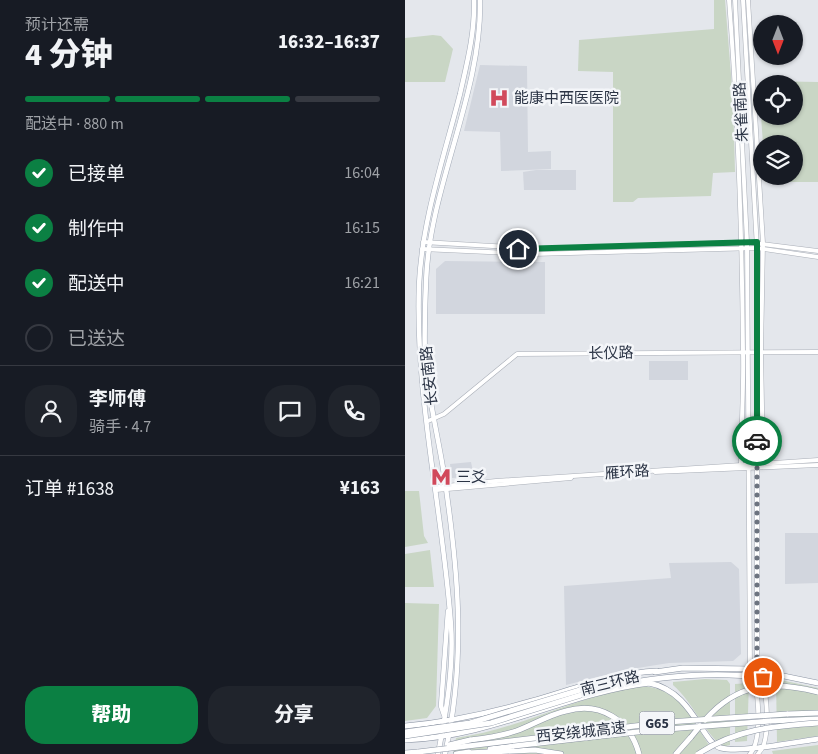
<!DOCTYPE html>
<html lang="zh">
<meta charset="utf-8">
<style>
:root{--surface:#171b24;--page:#20242c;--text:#f1f3f6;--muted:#9ea1a6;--line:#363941;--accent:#0b8043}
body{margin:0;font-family:"Source Sans 3","Noto Sans SC",sans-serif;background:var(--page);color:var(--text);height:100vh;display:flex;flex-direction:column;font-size:19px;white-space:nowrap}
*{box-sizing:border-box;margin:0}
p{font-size:16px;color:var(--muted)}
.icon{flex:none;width:28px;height:28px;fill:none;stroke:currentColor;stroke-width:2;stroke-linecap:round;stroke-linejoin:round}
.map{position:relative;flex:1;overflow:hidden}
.sheet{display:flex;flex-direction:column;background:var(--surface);width:405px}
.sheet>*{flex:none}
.needle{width:32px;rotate:180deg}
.fabs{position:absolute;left:348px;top:15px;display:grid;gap:10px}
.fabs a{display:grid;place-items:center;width:50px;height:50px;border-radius:50%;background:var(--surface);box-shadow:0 1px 4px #0004;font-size:25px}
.pin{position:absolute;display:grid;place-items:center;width:42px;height:42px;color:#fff;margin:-21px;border:2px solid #fff;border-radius:50%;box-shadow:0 1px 5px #0007}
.courier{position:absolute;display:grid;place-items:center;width:50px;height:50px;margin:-25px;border:4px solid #0b8043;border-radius:50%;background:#fff;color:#222;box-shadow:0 1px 6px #0007}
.head em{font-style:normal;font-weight:800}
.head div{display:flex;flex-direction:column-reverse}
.head{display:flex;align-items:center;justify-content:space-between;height:85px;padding:0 25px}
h1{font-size:32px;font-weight:800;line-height:38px}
.bar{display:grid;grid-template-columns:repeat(4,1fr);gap:8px 5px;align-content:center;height:60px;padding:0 25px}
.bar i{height:6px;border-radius:4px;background:var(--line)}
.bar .on{background:var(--accent)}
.bar p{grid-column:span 4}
.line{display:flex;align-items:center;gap:12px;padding:0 25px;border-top:1px solid var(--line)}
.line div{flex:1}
.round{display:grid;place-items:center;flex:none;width:52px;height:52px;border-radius:20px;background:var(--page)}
ol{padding:0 25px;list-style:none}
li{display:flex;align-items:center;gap:15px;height:55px}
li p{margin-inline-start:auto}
li .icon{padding:5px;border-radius:50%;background:var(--accent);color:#fff;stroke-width:4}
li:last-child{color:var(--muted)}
li i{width:28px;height:28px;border:2px solid var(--line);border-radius:50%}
.action{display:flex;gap:10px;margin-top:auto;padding:10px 25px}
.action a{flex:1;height:58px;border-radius:20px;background:var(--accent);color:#fff;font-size:20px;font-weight:800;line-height:58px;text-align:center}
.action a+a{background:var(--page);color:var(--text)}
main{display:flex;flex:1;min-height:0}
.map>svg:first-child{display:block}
</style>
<main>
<section class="sheet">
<div class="head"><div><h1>4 分钟</h1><p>预计还需</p></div><em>16:32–16:37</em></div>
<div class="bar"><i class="on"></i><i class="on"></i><i class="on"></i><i></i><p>配送中 · 880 m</p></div>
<ol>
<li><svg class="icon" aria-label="check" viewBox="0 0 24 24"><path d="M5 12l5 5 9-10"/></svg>已接单<p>16:04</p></li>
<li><svg class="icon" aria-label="check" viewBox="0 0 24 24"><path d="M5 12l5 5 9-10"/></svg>制作中<p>16:15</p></li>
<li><svg class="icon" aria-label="check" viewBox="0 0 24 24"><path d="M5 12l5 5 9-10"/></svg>配送中<p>16:21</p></li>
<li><i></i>已送达</li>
</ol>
<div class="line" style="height:90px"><a class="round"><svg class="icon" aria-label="person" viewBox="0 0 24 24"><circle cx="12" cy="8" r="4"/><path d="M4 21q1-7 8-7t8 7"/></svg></a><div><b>李师傅</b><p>骑手 · 4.7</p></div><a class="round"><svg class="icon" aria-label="chat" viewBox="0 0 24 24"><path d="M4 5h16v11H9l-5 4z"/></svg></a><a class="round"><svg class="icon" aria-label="phone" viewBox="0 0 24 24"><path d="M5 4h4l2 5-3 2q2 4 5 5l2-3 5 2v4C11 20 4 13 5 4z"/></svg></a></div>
<div class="line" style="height:65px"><div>订单 #1638</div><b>¥163</b></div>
<div class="action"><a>帮助</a><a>分享</a></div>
</section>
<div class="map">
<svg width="413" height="754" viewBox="0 0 413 754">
<rect width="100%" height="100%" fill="#e4e7ec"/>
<g fill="#d2d6de">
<path d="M75 65 122 66 123 152 146 151V169L96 171 95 132 59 131Z"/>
<path d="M131 170H171V190H119L118 172Z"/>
<path d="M40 261 140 262V314H31V269Z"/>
<rect x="244" y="361" width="39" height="19"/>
<path d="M66 462 69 477 47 478 45 464Z"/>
<path d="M380 533H413V583L380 584Z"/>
<path d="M326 562 334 569 336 654 328 661 264 663 220 670 161 685 159 586 266 578 264 563Z"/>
</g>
<g fill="#c9d6c5">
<path d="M309 0H320L328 100 330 172 308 173 306 196 233 198 228 202H208V72L173 71 174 40 309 29Z"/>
<path d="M28 35 36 36 48 49 40 82H0V38Z"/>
<path d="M359 81 413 82V182H360V176H389V144H358L356 116H389V84H356V112L355 84Z"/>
<path d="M0 491H14L19 536 23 543 0 547Z"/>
<path d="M25 550 29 587H0V554Z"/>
<path d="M0 603 34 604 31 706 22 718 0 721Z"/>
<path d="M300 679 322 680 325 684V745L318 747C297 730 289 703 268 685V682Z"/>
<path d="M371 679 413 688V736L372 742Z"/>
<path d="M344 683 342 741 330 742V684Z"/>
<path d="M235 686C274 687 285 716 304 745L291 754H48L51 738C115 729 172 696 235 686Z"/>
<path d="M413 745V754H368L367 751Z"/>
</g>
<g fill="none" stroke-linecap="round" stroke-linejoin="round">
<defs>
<g id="secondary">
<path d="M324 0C333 117 337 234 338 352 339 389 336 427 336 465"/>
<path d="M330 0 342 242 345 669C354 687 358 739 345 754"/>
<path d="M338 0 352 248V670C363 684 364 727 359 744 358 748 355 751 353 754"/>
<path d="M343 0 358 243 356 351 358 462"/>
<path d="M18 242 142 249 342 242 413 251"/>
<path d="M17 249 128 254 352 248 413 257"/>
<path d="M23 421 39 414 112 354 413 352"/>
<path d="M250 472 413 465"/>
<path d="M31 487 91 481 413 460"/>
<path d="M31 490 166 478"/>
</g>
<g id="primary">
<path d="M39 715 36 706 43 611"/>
<path d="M33 754C41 713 49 667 46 625 38 512 10 399 14 285 17 220 39 157 55 94 62 63 70 33 69 0"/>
<path d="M40 754C62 657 53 566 38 468 32 432 23 396 20 359 19 333 20 307 21 282 24 187 77 94 75 0"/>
</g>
<g id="highway">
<path d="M250 672 278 668 345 669 413 683"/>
<path d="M244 683C289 692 296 743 316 748 336 753 391 742 413 739"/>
<path d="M202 687C256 676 312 670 367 679"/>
<path d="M175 690 223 678"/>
<path d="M382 714 413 713"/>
<path d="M365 721 413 719"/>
<path d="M0 726C43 722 85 713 127 701 169 689 209 673 252 671"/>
<path d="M0 740C88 737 161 693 245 683"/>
<path d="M65 740C81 738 96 736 111 731 128 725 143 715 161 711 195 701 225 720 234 754"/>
<path d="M85 749 109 746"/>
<path d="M0 753 13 752"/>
<path d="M62 753 130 750 156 754"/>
<path d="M51 754 64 752"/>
<path d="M271 754 286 737"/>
</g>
</defs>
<use href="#secondary" stroke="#a9aeb7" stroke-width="5"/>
<use href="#primary" stroke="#a3abb8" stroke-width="5.5"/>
<use href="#highway" stroke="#8b94a3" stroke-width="6"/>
<use href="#secondary" stroke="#fff" stroke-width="4"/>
<use href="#primary" stroke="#fff" stroke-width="4.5"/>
<use href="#highway" stroke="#fff" stroke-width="5"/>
<defs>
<g id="highway-bridge">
<path d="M300 720C333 682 368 681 413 692"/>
<path d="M0 732 65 723 175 690"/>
<path d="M0 736 86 723 202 687"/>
<path d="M286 737 295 726"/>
<path d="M44 745 65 740"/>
<path d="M109 746 250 730 365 721"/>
<path d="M13 752 263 722 382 714"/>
<path d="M293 754C331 729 369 726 413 723"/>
</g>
</defs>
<use href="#highway-bridge" stroke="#8b94a3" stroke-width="6" stroke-linecap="butt"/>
<use href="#highway-bridge" stroke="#fff" stroke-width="5"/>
</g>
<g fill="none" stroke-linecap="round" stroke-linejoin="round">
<path stroke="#6c737f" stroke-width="5" stroke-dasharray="0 9" d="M352 441V670L358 677"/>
<path stroke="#0b8043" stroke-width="6" d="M113 249 352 242V441"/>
</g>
<defs>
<symbol id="hospital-bare" viewBox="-9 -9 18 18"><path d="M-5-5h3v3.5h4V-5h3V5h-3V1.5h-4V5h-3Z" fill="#d1495b" stroke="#f4f6f9" stroke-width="2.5" paint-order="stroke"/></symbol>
<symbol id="metro-bare" viewBox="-9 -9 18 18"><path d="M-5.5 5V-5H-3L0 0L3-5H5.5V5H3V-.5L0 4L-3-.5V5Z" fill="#d1495b" stroke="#f4f6f9" stroke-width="2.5" paint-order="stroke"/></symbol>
</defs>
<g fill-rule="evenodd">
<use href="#hospital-bare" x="80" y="84" width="28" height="28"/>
<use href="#metro-bare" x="22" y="463" width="28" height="28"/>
</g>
<g text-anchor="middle" stroke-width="5" stroke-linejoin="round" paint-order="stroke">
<rect fill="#f4f6f9" stroke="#676e7b" stroke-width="1" x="234.5" y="711.5" width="35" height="23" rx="4"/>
<g font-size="14" font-weight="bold" fill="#2b3445">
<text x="252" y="728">G65</text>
</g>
<g font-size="15" fill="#2b3445" stroke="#f4f6f9" text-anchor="start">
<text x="109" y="103">能康中西医医院</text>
<text x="51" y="482">三爻</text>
</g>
<g font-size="15" fill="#2b3445" stroke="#f4f6f9">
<text transform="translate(336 112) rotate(-93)" y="5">朱雀南路</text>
<text transform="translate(206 353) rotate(-1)" y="5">长仪路</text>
<text transform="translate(24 376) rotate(-96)" y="5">长安南路</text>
<text transform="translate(222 472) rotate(-4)" y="5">雁环路</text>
<text transform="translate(205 683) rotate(-14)" y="5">南三环路</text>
<text transform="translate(176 732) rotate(-6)" y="5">西安绕城高速</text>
</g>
</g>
</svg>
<div class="fabs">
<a><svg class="needle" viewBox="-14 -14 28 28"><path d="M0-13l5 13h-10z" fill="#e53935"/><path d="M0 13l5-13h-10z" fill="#9ea1a6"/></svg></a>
<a><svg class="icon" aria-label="locate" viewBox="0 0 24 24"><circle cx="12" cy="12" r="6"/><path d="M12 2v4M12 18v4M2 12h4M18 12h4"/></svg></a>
<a><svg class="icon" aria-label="layers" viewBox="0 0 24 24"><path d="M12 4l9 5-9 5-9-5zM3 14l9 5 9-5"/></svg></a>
</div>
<div class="pin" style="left:358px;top:677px;background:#ea580c"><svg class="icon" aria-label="bag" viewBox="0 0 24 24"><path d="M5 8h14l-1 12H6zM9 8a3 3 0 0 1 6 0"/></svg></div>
<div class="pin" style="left:113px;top:249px;background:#1f2937"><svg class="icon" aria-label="home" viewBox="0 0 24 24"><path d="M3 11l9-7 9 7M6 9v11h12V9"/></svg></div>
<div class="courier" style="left:352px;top:441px"><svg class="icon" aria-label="car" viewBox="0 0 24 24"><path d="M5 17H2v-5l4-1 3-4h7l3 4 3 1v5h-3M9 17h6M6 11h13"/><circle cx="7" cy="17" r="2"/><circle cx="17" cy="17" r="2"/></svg></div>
</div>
</main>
